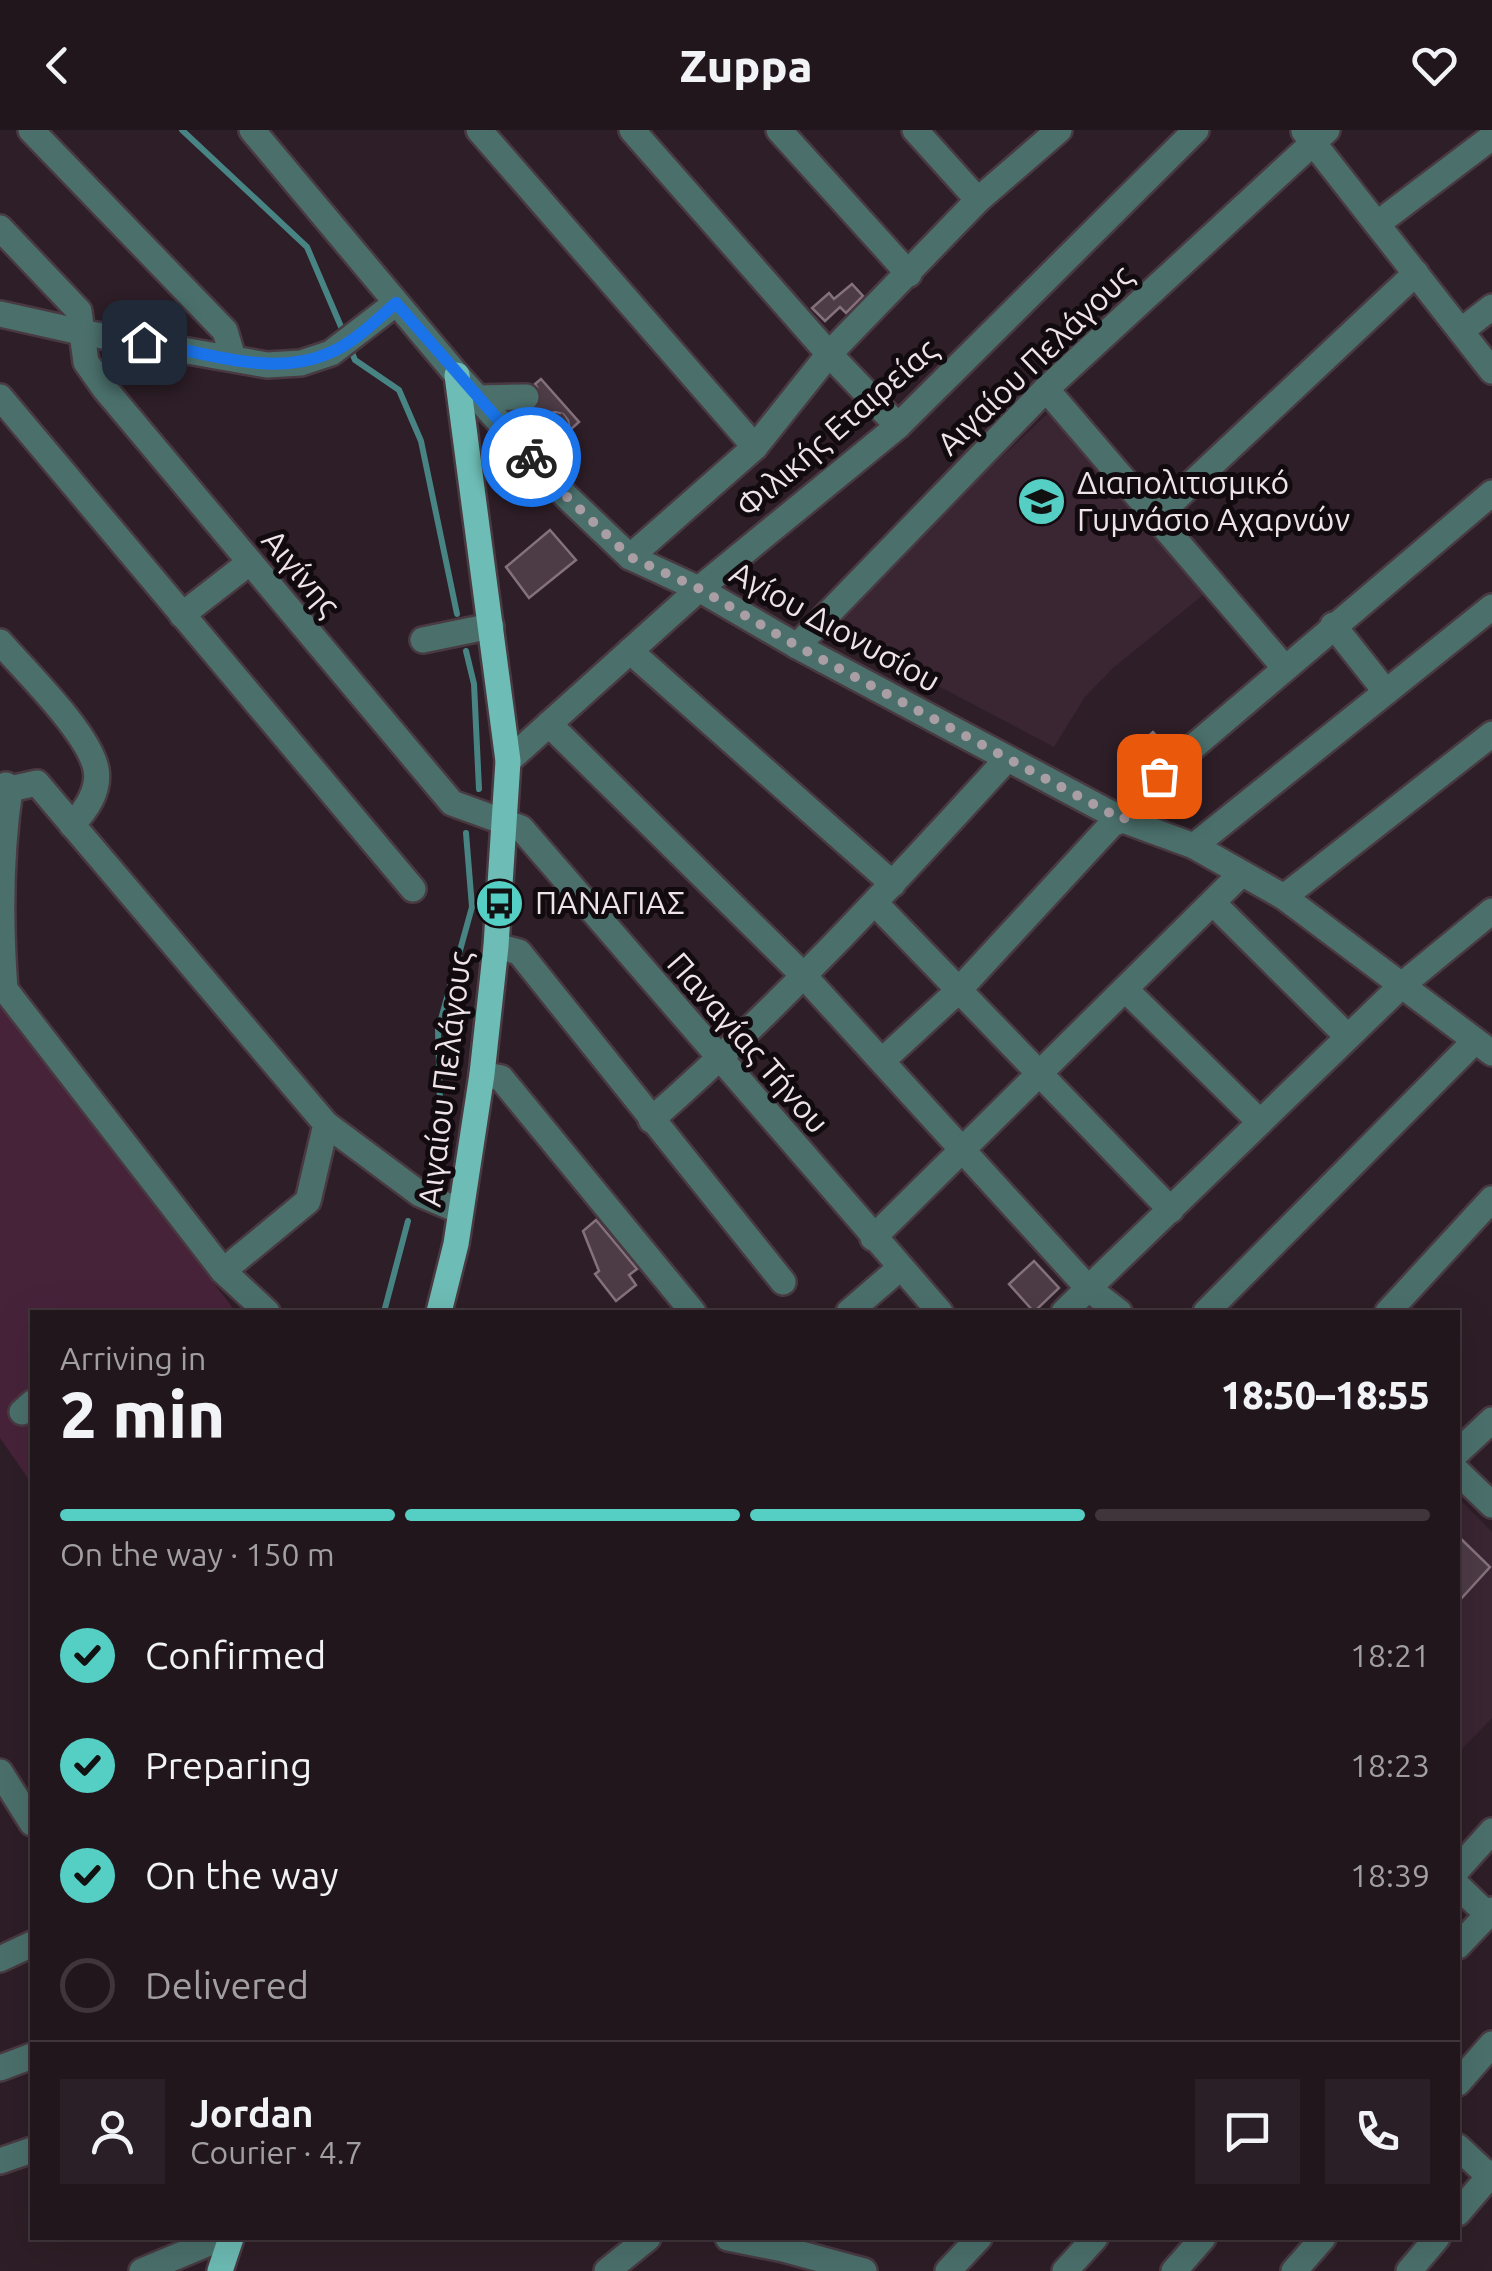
<!DOCTYPE html>
<meta charset="utf-8">
<style>
:root{--surface:#22161d;--page:#2a1f26;--text:#f1f3f6;--muted:#a29fa4;--line:#3f353b;--accent:#55cec4}
body{margin:0;font-family:Ubuntu,sans-serif;background:var(--page);color:var(--text);height:100vh;display:flex;flex-direction:column;font-size:38px;white-space:nowrap}
*{box-sizing:border-box;margin:0}
p{font-size:32px;color:var(--muted)}
.icon{flex:none;width:55px;height:55px;fill:none;stroke:currentColor;stroke-width:2;stroke-linecap:round;stroke-linejoin:round}
.map{position:relative;flex:1;overflow:hidden}
.drawer{position:absolute;left:30px;top:1180px;width:1430px;height:930px;display:flex;flex-direction:column;background:var(--surface);border-radius:0px;box-shadow:0 10px 40px #0002,0 0 0 2px var(--line)}
.drawer>*{flex:none}
.pin{position:absolute;display:grid;place-items:center;width:85px;height:85px;color:#fff;margin:-42px;border-radius:20px;box-shadow:0 5px 15px #0006}
.courier{position:absolute;display:grid;place-items:center;width:100px;height:100px;margin:-50px;border:8px solid #1a73e8;border-radius:50%;background:#fff;color:#222;box-shadow:0 2px 12px #0007}
.summary em{font-style:normal;font-weight:800}
.summary div{display:flex;flex-direction:column-reverse}
.summary{display:flex;align-items:center;justify-content:space-between;height:170px;padding:0 30px}
h1{font-size:65px;font-weight:800;line-height:75px}
.bar{display:grid;grid-template-columns:repeat(4,1fr);gap:15px 10px;align-content:center;height:120px;padding:0 30px}
.bar i{height:12px;border-radius:8px;background:var(--line)}
.bar .selected{background:var(--accent)}
.bar p{grid-column:span 4}
.line{display:flex;align-items:center;gap:25px;padding:0 30px;border-top:2px solid var(--line)}
.line div{flex:1}
.round{display:grid;place-items:center;flex:none;width:105px;height:105px;border-radius:0px;background:var(--page)}
ol{padding:0 30px;list-style:none}
li{display:flex;align-items:center;gap:30px;height:110px}
li p{margin-inline-start:auto}
li .icon{padding:10px;border-radius:50%;background:var(--accent);color:#111;stroke-width:4}
li:last-child{color:var(--muted)}
li i{width:55px;height:55px;border:5px solid var(--line);border-radius:50%}
header{display:flex;justify-content:space-between;align-items:center;height:130px;padding:0 30px;background:var(--surface);font-size:45px;font-weight:800}
.map>svg:first-child{display:block}
</style>
<header><svg class="icon" aria-label="back" viewBox="0 0 24 24"><path d="M15 5l-7 7 7 7"/></svg>Zuppa<svg class="icon" aria-label="heart" viewBox="0 0 24 24"><path d="M12 20l-8-8c-3-5 5-10 8-4 3-6 11-1 8 4z"/></svg></header>
<div class="map">
<svg width="1492" height="2141" viewBox="0 0 1492 2141">
<rect width="100%" height="100%" fill="#2e1e27"/>
<g fill="#3a2532">
<path d="M1049 282 1208 461 1112 539 1085 567 1054 617 824 496Z"/>
<path d="M1458 1368 1492 1402V1588L1458 1623Z"/>
</g>
<path fill="#47233a" d="M0 876 236 1182H32V1354L0 1308Z"/>
<g fill="none" stroke-linecap="round" stroke-linejoin="round">
<g stroke="#478483" stroke-width="6">
<path d="M182 0 307 117 345 206"/>
<path d="M350 218 355 230 399 260 421 311 457 484"/>
<path d="M466 521 474 554 479 659"/>
<path d="M429 1042 441 1006 438 900 472 777 466 703"/>
<path d="M384 1182 408 1091"/>
</g>
</g>
<g fill="#4d3b45" stroke="#85717c" stroke-width="2.5">
<path d="M852 154 863 166 846 183 840 177 825 191 812 178 829 163 834 169Z"/>
<path d="M541 249 579 292 570 300 568 290 563 284 555 282 543 286 537 279 542 266 535 254Z"/>
<path d="M550 400 576 430 529 468 506 437Z"/>
<path d="M1153 602 1167 618 1135 650 1119 632Z"/>
<path d="M596 1090 637 1139 629 1145 636 1155 616 1171 595 1144 599 1141 583 1101Z"/>
<path d="M1034 1131 1059 1158 1034 1182 1009 1154Z"/>
<path d="M1458 1406 1490 1437 1458 1472Z"/>
</g>
<g fill="none" stroke-linecap="round" stroke-linejoin="round">
<path stroke="#4b3c44" stroke-width="25" stroke-dasharray="25 12" stroke-linecap="butt" d="M526 267 531 268 554 293V298"/>
<defs>
<g id="minor">
<path d="M31 0 225 201 233 228"/>
<path d="M252 0 457 245 566 366 630 427 699 459 797 516 1123 690 1194 716 1284 767 1492 923"/>
<path d="M479 0 755 317"/>
<path d="M632 0 829 224 898 296"/>
<path d="M779 0 909 144"/>
<path d="M915 0 978 70"/>
<path d="M1304 1 1492 241"/>
<path d="M1377 94 1492 7"/>
<path d="M0 98 79 181 86 232 105 259 452 673 521 698 940 1182"/>
<path d="M0 184 85 203 267 235 301 233 331 223 396 173"/>
<path d="M1461 201 1492 177"/>
<path d="M1046 259 1284 537"/>
<path d="M0 267 413 759"/>
<path d="M477 268 526 267"/>
<path d="M549 347 554 298"/>
<path d="M1155 388 1416 143"/>
<path d="M630 427 755 317 829 224 978 70 1059 0"/>
<path d="M182 485 250 432"/>
<path d="M1333 495 1386 562"/>
<path d="M423 510 491 496"/>
<path d="M0 512C25 541 89 603 96 639 100 661 86 680 72 695"/>
<path d="M797 516 1046 259 1327 0"/>
<path d="M630 521 893 754"/>
<path d="M549 594 805 847 1089 1159 1119 1182"/>
<path d="M508 631 699 459 898 296 1196 0"/>
<path d="M0 667 10 659 37 653 326 994 308 1071 223 1141 0 853"/>
<path d="M1194 716 1492 477"/>
<path d="M1284 767 1492 604"/>
<path d="M875 773 1171 1080"/>
<path d="M1213 773 1348 907"/>
<path d="M496 816 519 822 783 1152"/>
<path d="M5 860C0 793 0 725 10 659L6 655"/>
<path d="M1126 860 1260 992"/>
<path d="M883 930 958 861 1112 694 1123 690 1159 646 1492 363"/>
<path d="M482 944 501 948 693 1182"/>
<path d="M651 990C779 878 893 754 1007 629"/>
<path d="M326 994 420 1064 460 1081"/>
<path d="M873 1108 1241 744"/>
<path d="M223 1141 267 1182"/>
<path d="M849 1182 900 1138"/>
<path d="M1064 1182 1402 855 1492 781"/>
<path d="M1206 1182 1474 912"/>
<path d="M1388 1182 1492 1069"/>
<path d="M22 1282 32 1273"/>
<path d="M1458 1322 1492 1290"/>
<path d="M1458 1342 1492 1375"/>
<path d="M0 1642 32 1693"/>
<path d="M1458 1739 1492 1701"/>
<path d="M1458 1756 1486 1783"/>
<path d="M1458 1816 1492 1780"/>
<path d="M0 1829 32 1814"/>
<path d="M0 1938 32 1926"/>
<path d="M1458 1953 1492 1914"/>
<path d="M1458 2017 1489 2046"/>
<path d="M0 2031 32 2020"/>
<path d="M1458 2083 1492 2043"/>
<path d="M728 2108 783 2119 864 2141"/>
<path d="M142 2141 221 2108"/>
<path d="M607 2141 648 2108"/>
<path d="M948 2141 979 2108"/>
<path d="M1065 2141 1095 2108"/>
<path d="M1174 2141 1203 2108"/>
<path d="M1294 2141 1323 2108"/>
<path d="M1409 2141 1437 2108"/>
</g>
<g id="major">
<path d="M439 1182 456 1114 482 944 496 816 508 631 457 245"/>
<path d="M220 2141 231 2108"/>
</g>
</defs>
<use href="#minor" stroke="#493a42" stroke-width="30"/>
<use href="#major" stroke="#493a42" stroke-width="30"/>
<use href="#minor" stroke="#4b706c" stroke-width="25"/>
<use href="#major" stroke="#6dbcb5" stroke-width="25"/>
</g>
<g fill="none" stroke-linecap="round" stroke-linejoin="round">
<path stroke="#aa9ea5" stroke-width="10" stroke-dasharray="0 18" d="M531 327 566 366 630 427 700 459 797 516 1123 690 1159 646"/>
<path stroke="#1a73e8" stroke-width="12" d="M144 212C202 221 270 248 327 224 353 214 375 191 396 173L531 327"/>
</g>
<defs>
<symbol id="school-disc" viewBox="-11 -11 22 22"><circle r="9.5" fill="#55cec4" stroke="#110a0e"/><path d="M0-5L7-2L0 1L-7-2ZM-4 1L0 2.5L4 1V4Q0 6-4 4Z" fill="#111"/></symbol>
<symbol id="bus-disc" viewBox="-11 -11 22 22"><circle r="9.5" fill="#55cec4" stroke="#110a0e"/><path d="M-5-6H5V4H4V6H2V4H-2V6H-4V4H-5ZM-3.5-4V0h7V-4ZM-3.5 1.2v1.5H-2V1.2ZM2 1.2v1.5H3.5V1.2Z" fill="#111"/></symbol>
</defs>
<g fill-rule="evenodd">
<use href="#school-disc" x="1014" y="344" width="55" height="55"/>
<use href="#bus-disc" x="472" y="746" width="55" height="55"/>
</g>
<g text-anchor="middle" stroke-width="10" stroke-linejoin="round" paint-order="stroke">
<g font-size="32" fill="#ede3e9" stroke="#110a0e">
<text transform="translate(1035 230) rotate(-44)" y="11">Αιγαίου Πελάγους</text>
<text transform="translate(837 298) rotate(-41)" y="11">Φιλικής Εταιρείας</text>
<text transform="translate(301 443) rotate(50)" y="11">Αιγίνης</text>
<text transform="translate(835 497) rotate(29)" y="11">Αγίου Διονυσίου</text>
<text transform="translate(748 913) rotate(49)" y="11">Παναγίας Τήνου</text>
<text transform="translate(445 949) rotate(-83)" y="11">Αιγαίου Πελάγους</text>
</g>
<g font-size="32" fill="#ede3e9" stroke="#110a0e" text-anchor="start">
<text x="1077" y="364">Διαπολιτισμικό<tspan x="1077" dy="37">Γυμνάσιο Αχαρνών</tspan></text>
<text x="535" y="784">ΠΑΝΑΓΙΑΣ</text>
</g>
</g>
</svg>
<div class="pin" style="left:1159px;top:646px;background:#ea580c"><svg class="icon" aria-label="bag" viewBox="0 0 24 24"><path d="M5 8h14l-1 12H6zM9 8a3 3 0 0 1 6 0"/></svg></div>
<div class="pin" style="left:144px;top:212px;background:#1f2937"><svg class="icon" aria-label="home" viewBox="0 0 24 24"><path d="M3 11l9-7 9 7M6 9v11h12V9"/></svg></div>
<div class="courier" style="left:531px;top:327px"><svg class="icon" aria-label="bike" viewBox="0 0 24 24"><circle cx="6" cy="16" r="4"/><circle cx="18" cy="16" r="4"/><path d="M6 16l4-8h5l3 8M10 8l3 8H6M13 5h3"/></svg></div>
<section class="drawer">
<div class="summary"><div><h1>2 min</h1><p>Arriving in</p></div><em>18:50–18:55</em></div>
<div class="bar"><i class="selected"></i><i class="selected"></i><i class="selected"></i><i></i><p>On the way · 150 m</p></div>
<ol>
<li><svg class="icon" aria-label="check" viewBox="0 0 24 24"><path d="M5 12l5 5 9-10"/></svg>Confirmed<p>18:21</p></li>
<li><svg class="icon" aria-label="check" viewBox="0 0 24 24"><path d="M5 12l5 5 9-10"/></svg>Preparing<p>18:23</p></li>
<li><svg class="icon" aria-label="check" viewBox="0 0 24 24"><path d="M5 12l5 5 9-10"/></svg>On the way<p>18:39</p></li>
<li><i></i>Delivered</li>
</ol>
<div class="line" style="height:180px"><a class="round"><svg class="icon" aria-label="person" viewBox="0 0 24 24"><circle cx="12" cy="8" r="4"/><path d="M4 21q1-7 8-7t8 7"/></svg></a><div><b>Jordan</b><p>Courier · 4.7</p></div><a class="round"><svg class="icon" aria-label="chat" viewBox="0 0 24 24"><path d="M4 5h16v11H9l-5 4z"/></svg></a><a class="round"><svg class="icon" aria-label="phone" viewBox="0 0 24 24"><path d="M5 4h4l2 5-3 2q2 4 5 5l2-3 5 2v4C11 20 4 13 5 4z"/></svg></a></div>
</section>
</div>
